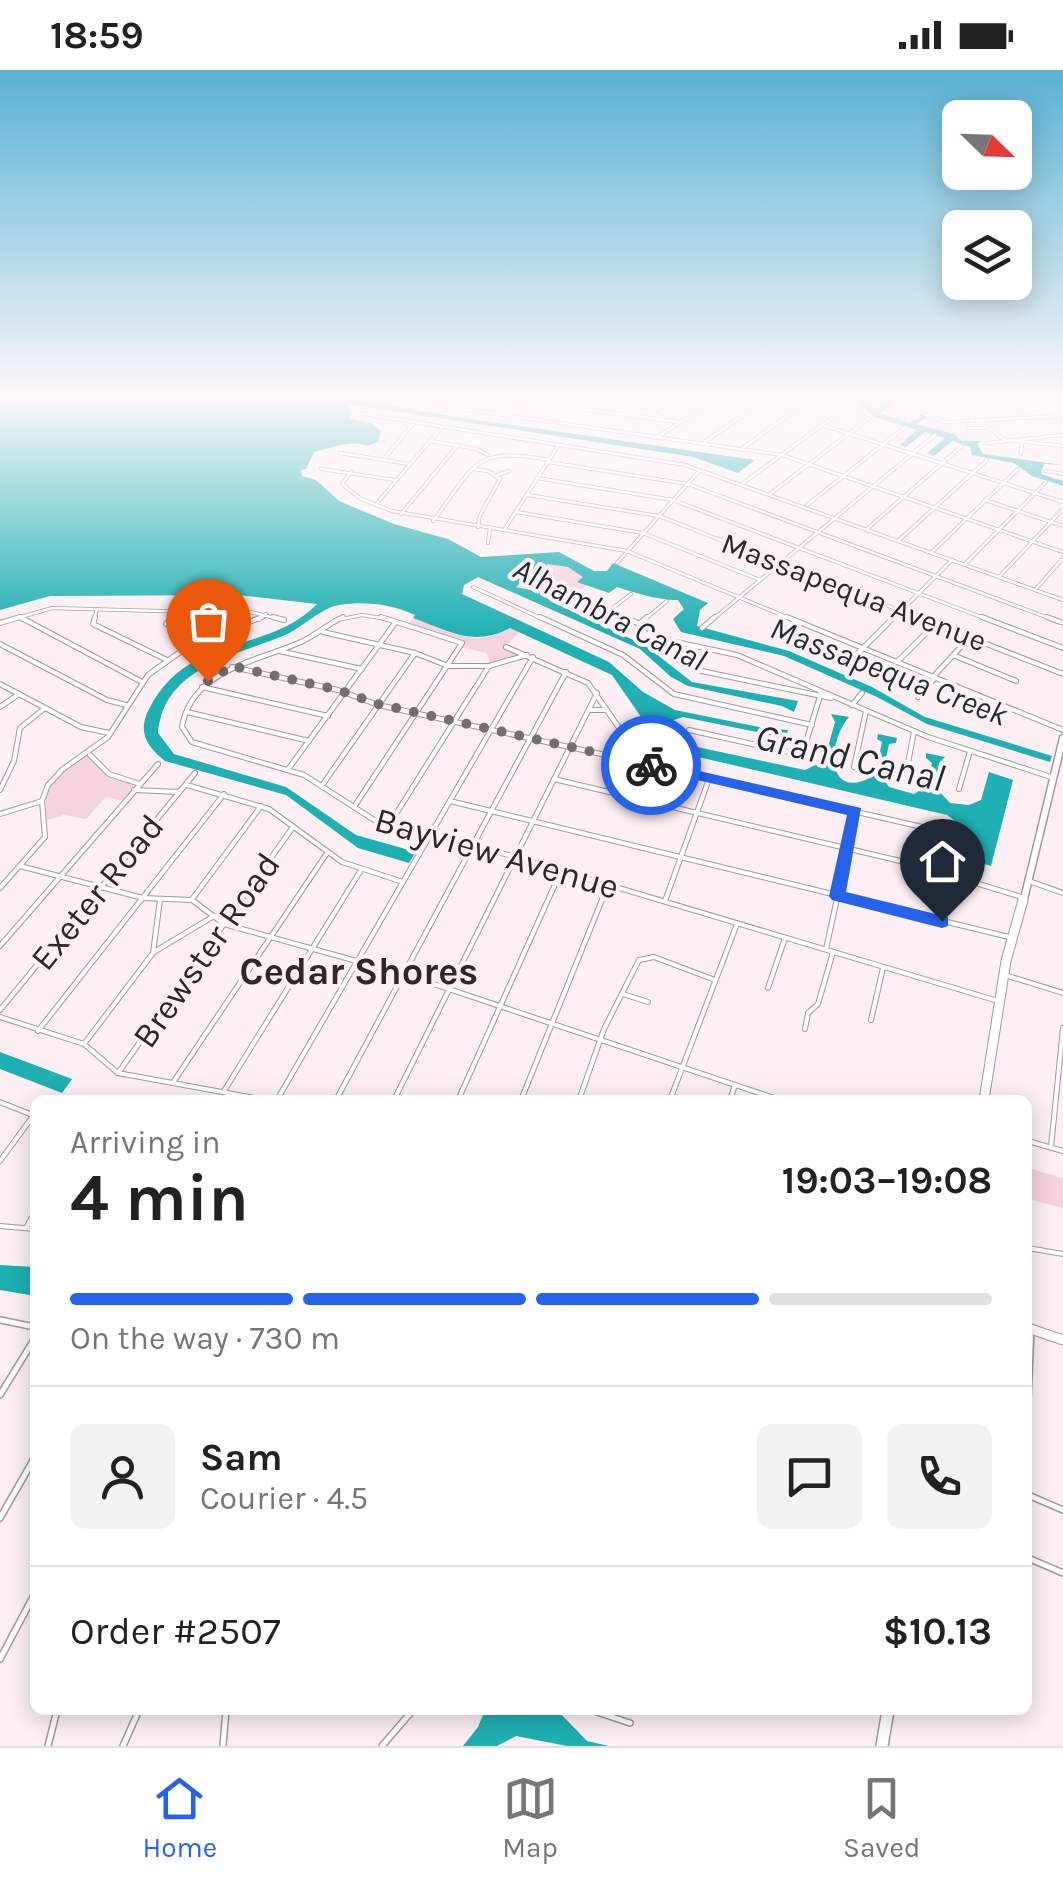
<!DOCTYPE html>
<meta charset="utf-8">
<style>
:root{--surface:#fff;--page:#f2f2f2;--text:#222;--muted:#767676;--line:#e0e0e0;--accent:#2563eb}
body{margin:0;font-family:Karla,sans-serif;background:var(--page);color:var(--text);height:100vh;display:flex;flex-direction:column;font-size:38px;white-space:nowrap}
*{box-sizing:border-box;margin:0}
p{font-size:32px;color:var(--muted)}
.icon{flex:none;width:55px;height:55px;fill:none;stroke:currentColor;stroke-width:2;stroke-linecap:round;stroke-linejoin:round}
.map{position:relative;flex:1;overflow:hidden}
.sheet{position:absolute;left:30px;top:1025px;width:1002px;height:620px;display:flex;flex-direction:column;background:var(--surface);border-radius:15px;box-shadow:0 5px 25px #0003}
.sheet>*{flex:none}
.needle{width:65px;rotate:113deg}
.controls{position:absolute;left:942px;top:30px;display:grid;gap:20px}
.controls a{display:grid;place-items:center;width:90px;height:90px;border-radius:15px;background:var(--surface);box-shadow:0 5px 25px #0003;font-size:50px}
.pin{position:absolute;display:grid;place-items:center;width:85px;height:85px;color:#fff;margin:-102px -42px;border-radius:50% 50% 50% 0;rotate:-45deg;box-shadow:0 0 10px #0007}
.pin .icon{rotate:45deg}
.courier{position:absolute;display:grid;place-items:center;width:100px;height:100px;margin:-50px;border:8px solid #2563eb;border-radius:50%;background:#fff;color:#222;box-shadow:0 2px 12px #0007}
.summary em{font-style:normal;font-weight:700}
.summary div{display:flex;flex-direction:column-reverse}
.summary{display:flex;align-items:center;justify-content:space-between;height:170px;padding:0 40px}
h1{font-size:65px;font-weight:700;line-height:75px}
.bar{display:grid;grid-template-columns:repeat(4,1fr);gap:15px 10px;align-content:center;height:120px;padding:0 40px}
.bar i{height:12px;border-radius:8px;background:var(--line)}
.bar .on{background:var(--accent)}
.bar p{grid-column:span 4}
.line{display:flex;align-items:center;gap:25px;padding:0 40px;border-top:2px solid var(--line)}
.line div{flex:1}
.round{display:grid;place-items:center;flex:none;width:105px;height:105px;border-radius:15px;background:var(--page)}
.status{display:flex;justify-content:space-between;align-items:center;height:70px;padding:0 50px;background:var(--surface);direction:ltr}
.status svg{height:28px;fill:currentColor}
.tabs{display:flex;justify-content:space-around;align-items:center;height:140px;border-top:2px solid var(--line);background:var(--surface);font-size:28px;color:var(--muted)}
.tabs a{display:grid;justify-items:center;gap:5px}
.tabs .on{color:var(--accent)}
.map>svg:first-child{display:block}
</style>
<div class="status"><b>18:59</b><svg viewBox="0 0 49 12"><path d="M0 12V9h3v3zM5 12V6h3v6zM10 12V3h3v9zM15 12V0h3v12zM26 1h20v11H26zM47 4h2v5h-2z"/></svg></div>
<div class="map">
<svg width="1063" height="1676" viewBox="0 0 1063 1676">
<rect width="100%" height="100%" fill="#fdeff3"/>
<g fill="#f5d3de">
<path d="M547 494 568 497 583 507 578 511 589 514 574 525 554 517 545 523 515 516 521 512 531 516 543 506Z"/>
<path d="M413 548C451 561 472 579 510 558L520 562 504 577 526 585 490 595 487 583 461 577 463 573 408 555Z"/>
<path d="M88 685 108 705 137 715 123 731 106 727 86 749 64 745 47 750C41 717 59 700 88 685Z"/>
<path d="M1028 1098 1063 1108V1138L1028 1129Z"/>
</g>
<g fill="#1eb0b2">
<path d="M0 330H156L154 334 169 330H365L450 346 755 390 738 403 693 387 348 334 352 345 349 348 373 354 381 361 378 372 367 376C351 369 332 378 314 382L306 399 301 400 302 406 316 410 339 431 394 454 448 469 481 487 559 482 594 501H607L613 493 708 533 700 540 697 556 789 581 872 617 925 647 1052 686 1050 692 927 654 877 627 784 586 681 562 673 549 684 539 678 530C662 531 635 523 617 517L609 523 577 512 583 507 568 497 547 494 543 506 531 516 521 512 516 517 545 523 543 525 552 532 646 576 692 612 798 631 794 642 782 636 688 616 671 607 640 579 478 507 464 515 462 524 609 592 643 622 675 640 769 659 788 660 785 672 771 665 683 647 671 651 668 659 671 667 683 674 805 700 824 691 835 652 831 644 849 647C827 671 825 735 875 705L882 672 877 669 878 664 897 668 896 673 889 674 882 707 889 717 914 724 927 716 932 693 926 688V683L945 687 939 693 936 718 950 733 969 735 981 730 989 702 1013 710 991 796 964 788C971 767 964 757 947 745L677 682 659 673 612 605 510 558C472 578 448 560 413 548L415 545C391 534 365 531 339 535 321 538 303 557 285 565 236 586 164 596 158 663L174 684 286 717 356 765 416 782 409 793 358 778 286 725 165 691C147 677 137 662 149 639 188 562 268 585 317 534L239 525 50 526 0 540Z"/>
<path d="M856 330H865L878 338 886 331 893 333 880 344 895 348 902 344 898 348 909 353 921 347 916 340 930 346 915 354 955 364 961 371H983L977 374 983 384 1063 395 1044 394 1041 404 1063 411V416L1032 406 1014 393 972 385 970 377 952 371 934 386 927 383 945 368 925 362 906 377 900 375 917 360 875 347Z"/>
<path d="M0 982 72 1009 62 1023 0 999Z"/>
<path d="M0 1195 35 1197V1226L0 1220Z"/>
<path d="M485 1640H557L587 1671 609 1676H567L516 1666 497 1676H463L478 1657Z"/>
</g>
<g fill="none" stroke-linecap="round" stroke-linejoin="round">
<defs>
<g id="street-far2">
<path d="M399 330 782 385 1063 482"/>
<path d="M513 330 679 352"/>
<path d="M612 330 661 340"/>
<path d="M889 330 944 352 1063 346"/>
<path d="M1016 337 1023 345"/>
<path d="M846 338 870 345"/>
<path d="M966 340 973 349"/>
<path d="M358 343 685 395 1063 530"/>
<path d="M902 347 911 330"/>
<path d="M654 349 677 330"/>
<path d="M978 350 1005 370"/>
<path d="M822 355 1063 432"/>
<path d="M969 358H987"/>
<path d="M656 368 714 330"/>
<path d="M430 371 477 379 488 385"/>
<path d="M1015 371 1063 376"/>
<path d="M703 373 765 330"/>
<path d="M988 373 1063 365"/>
<path d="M740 380 810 330"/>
<path d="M340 383 409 394"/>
<path d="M1021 384 1022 372"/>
<path d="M383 390 414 353"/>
<path d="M548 392 688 414 1054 550"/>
<path d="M321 399 395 410"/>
<path d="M473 399 488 401 500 409 480 445 478 457"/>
<path d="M1046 401 1063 404"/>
<path d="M351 402 342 414 361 429 392 441 627 481 794 550"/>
<path d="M497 405 509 401"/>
<path d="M537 408 673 430 989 550"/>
<path d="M742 414 855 331"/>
<path d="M770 424 872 346"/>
<path d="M527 425 659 446 924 550"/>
<path d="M985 430 1063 456"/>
<path d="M377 433 442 357"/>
<path d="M807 435 905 357"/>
<path d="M516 442 643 463 760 510"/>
<path d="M401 444 458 375"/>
<path d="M433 451C476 394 473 376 550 390"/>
<path d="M868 458 962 376"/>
<path d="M504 460 558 376"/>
<path d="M898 471 987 390"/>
<path d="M488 473 490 458"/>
<path d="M931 483 1018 399"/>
<path d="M617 493 700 400"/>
<path d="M965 494 1046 412"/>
<path d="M999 507 1063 439"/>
<path d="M548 514 631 550"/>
<path d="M473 517 545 550"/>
<path d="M1035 520 1063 488"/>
<path d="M610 540 631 524"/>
<path d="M20 547 23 550"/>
<path d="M11 550 52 538 193 542 230 537 283 550"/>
<path d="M94 550 97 539"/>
<path d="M170 550 177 541"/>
<path d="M259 550 266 544"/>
<path d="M337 550 362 545 393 550"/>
<path d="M644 550 667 531"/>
<path d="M712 550 935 365"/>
<path d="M892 550 952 490"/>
</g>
<g id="street-far1">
<path d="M20 547 142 612"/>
<path d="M95 547 93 554 167 590"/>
<path d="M273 547 284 550"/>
<path d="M343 547C328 554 316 565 301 572 258 591 191 600 182 657L192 672 304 705 354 737"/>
<path d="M540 547 623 585 674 624 812 655"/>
<path d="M626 547 671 571 737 585 928 667 1051 707"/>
<path d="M787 547 1063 660"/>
<path d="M918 547 1063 604"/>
<path d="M982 547 1063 578"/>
<path d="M1047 547 1063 553"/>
<path d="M0 553 20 547"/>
<path d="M640 553 647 547"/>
<path d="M166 554 172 547"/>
<path d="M702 558 715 547"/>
<path d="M323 562 415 583 448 596H489L527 585"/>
<path d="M671 571 697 600 831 628"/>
<path d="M0 574 107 630 126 635"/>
<path d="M506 577 588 613 633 678 656 696 931 759 937 765 928 798"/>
<path d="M279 581 362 599"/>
<path d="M953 585 1016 611"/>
<path d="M855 586 894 547"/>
<path d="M897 592 935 554"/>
<path d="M232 597 338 620 378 635 651 695"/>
<path d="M933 607 970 567"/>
<path d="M0 614 81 657 109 663"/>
<path d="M202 617 328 646"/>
<path d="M918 627 935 608"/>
<path d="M852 635 862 623"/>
<path d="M0 637 19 624"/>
<path d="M589 640H607"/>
<path d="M187 642 309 671"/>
<path d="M689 660 802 685 821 623"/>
<path d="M90 685 109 704 140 714"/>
<path d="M854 697 866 641"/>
<path d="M289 698 395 553"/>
<path d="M905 708 914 662"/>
<path d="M554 709 913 794 1025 828"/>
<path d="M323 714 415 583"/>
<path d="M187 715 269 739 342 792 403 812"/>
<path d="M959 719 970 681"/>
<path d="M0 720 14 691 20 658 45 638"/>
<path d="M134 720 179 722"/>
<path d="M450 731 1013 868"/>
<path d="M354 737 374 750 505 784 998 931"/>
<path d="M354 737 462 573 381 547"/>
<path d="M0 744 42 731"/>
<path d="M389 755 489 596"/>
<path d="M20 796 143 828 192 830 224 854 410 906 780 1030"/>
<path d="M1029 811 1063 823"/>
<path d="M0 818 45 767 42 731 48 715 63 699 108 667 148 605 190 575 262 547"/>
<path d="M193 828 261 736"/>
<path d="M665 831 709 709"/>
<path d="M0 876 158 694"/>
<path d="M826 879 856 742"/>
<path d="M154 882 214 846"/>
<path d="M1005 905 1063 923"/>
<path d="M768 918 785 868"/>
<path d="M623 924 648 932"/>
<path d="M0 940 195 703"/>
<path d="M0 947 84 974 118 1003 266 1030"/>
<path d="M871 950 883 898"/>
<path d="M805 959 808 943 818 934 833 882"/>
<path d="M38 961 224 724"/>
<path d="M84 974 153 883 160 830"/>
<path d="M118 1003 293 757"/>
<path d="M174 1011 327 783"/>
<path d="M224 1021 361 800"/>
<path d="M277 1030 533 587"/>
<path d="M336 1030 566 602"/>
<path d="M394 1030 597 623"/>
<path d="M458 1030 561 801"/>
<path d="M521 1030 608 815"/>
<path d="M579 1030 604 959 639 890 654 887 715 910"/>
<path d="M670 1030 737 854"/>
<path d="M730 1030 735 1015"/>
<path d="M0 1032 35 1046"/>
<path d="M1028 1071 1063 1081"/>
<path d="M1051 1077 1063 958"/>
<path d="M0 1091 33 1046"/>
<path d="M0 1156 35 1159"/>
<path d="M26 1158 35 1142"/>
<path d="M1028 1178 1063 1184"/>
</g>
<g id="street">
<path d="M0 1250 35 1257"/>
<path d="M0 1325 35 1268"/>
<path d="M1028 1328 1031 1259"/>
<path d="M1028 1425 1063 1440"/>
<path d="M0 1448 35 1387"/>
<path d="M1028 1488 1063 1503"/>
<path d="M0 1589 35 1523"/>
<path d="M591 1640 630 1653"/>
<path d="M741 1640H757"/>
<path d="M48 1676 57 1640"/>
<path d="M123 1676 139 1640"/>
<path d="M223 1676 226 1640"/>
<path d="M382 1676 413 1640"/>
</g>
<path id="secondary" d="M1028 1258 1063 1270"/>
<path id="primary-far2" d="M1023 833 1063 668"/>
<path id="primary-far1" d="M984 1030 1006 891 1023 830"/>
<path id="primary" d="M882 1676 888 1640"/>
</defs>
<use href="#street-far2" stroke="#a4989c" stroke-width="4"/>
<use href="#street-far1" stroke="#a4989c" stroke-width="6"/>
<use href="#street" stroke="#a4989c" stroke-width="8"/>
<use href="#secondary" stroke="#a4989c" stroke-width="11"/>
<use href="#primary-far2" stroke="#a4989c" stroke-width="9"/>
<use href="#primary-far1" stroke="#a4989c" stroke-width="11"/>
<use href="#primary" stroke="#a4989c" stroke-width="14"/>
<use href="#street-far2" stroke="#fff" stroke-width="2.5"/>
<use href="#street-far1" stroke="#fff" stroke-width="4"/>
<use href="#street" stroke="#fff" stroke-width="5"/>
<use href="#secondary" stroke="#fff" stroke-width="9"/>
<use href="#primary-far2" stroke="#fff" stroke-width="6"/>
<use href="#primary-far1" stroke="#fff" stroke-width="9"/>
<use href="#primary" stroke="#fff" stroke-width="11"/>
</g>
<linearGradient id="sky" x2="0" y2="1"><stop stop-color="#57b2d2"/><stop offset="0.58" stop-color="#fef8fa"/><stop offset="1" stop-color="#fef8fa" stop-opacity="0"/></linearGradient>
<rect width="1063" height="565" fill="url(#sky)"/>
<path fill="#2563eb" d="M651 690 861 738 846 822 948 847V856L942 858 832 830 829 826 847 745 646 698V692Z"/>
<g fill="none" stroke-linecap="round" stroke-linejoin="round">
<path stroke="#766d70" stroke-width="10" stroke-dasharray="0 18" d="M208 611 232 596 338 620 378 634 651 695"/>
</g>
<g text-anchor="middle" stroke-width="8" stroke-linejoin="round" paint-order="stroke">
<g font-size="30" fill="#2d2729" stroke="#fdeff3">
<text transform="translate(854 522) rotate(21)" y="10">Massapequa Avenue</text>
</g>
<g font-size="32" font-style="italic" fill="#1a3030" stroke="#fdeff3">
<text transform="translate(610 544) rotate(27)" y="11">Alhambra Canal</text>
<text transform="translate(889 601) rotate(21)" y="11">Massapequa Creek</text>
</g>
<g font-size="35" fill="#2d2729" stroke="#fdeff3">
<text transform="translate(497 783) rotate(16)" y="12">Bayview Avenue</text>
<text transform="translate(97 822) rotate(-51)" y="12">Exeter Road</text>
<text transform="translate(206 880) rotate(-55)" y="12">Brewster Road</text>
</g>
<g font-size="38" font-style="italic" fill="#1a3030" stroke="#fdeff3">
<text transform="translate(850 687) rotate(13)" y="13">Grand Canal</text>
</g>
<g font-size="38" font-weight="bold" fill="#31272a" stroke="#fdeff3">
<text x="359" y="914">Cedar Shores</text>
</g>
</g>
</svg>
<div class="controls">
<a><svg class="needle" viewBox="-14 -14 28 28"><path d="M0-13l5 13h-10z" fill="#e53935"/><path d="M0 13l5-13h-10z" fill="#767676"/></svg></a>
<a><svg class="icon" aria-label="layers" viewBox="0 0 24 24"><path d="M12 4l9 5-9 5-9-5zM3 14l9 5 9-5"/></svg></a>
</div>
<div class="pin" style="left:208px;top:611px;background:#ea580c"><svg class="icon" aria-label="bag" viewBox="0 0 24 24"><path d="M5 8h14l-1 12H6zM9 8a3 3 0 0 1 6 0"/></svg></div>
<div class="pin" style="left:942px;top:851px;background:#1f2937"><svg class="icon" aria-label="home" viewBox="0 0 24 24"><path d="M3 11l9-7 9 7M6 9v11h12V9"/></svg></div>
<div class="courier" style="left:651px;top:695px"><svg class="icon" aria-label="bike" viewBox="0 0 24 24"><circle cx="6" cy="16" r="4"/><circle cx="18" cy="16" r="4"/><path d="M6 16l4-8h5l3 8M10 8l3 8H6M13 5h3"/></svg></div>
<section class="sheet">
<div class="summary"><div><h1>4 min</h1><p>Arriving in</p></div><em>19:03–19:08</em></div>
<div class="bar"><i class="on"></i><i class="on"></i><i class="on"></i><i></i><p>On the way · 730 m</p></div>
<div class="line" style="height:180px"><a class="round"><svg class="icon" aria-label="person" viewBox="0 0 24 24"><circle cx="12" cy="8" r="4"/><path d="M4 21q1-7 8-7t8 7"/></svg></a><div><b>Sam</b><p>Courier · 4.5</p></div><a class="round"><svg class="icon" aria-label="chat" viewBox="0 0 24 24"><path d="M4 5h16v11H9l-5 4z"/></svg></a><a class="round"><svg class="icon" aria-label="phone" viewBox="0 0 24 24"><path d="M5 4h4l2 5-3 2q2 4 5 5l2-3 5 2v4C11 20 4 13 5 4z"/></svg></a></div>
<div class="line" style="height:130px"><div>Order #2507</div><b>$10.13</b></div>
</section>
</div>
<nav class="tabs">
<a class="on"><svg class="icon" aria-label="home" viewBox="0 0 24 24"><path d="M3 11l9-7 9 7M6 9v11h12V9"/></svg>Home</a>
<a><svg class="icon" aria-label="map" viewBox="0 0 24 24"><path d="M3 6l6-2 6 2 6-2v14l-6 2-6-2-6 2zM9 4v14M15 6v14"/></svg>Map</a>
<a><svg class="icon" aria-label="saved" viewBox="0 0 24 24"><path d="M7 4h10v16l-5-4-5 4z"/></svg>Saved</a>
</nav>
